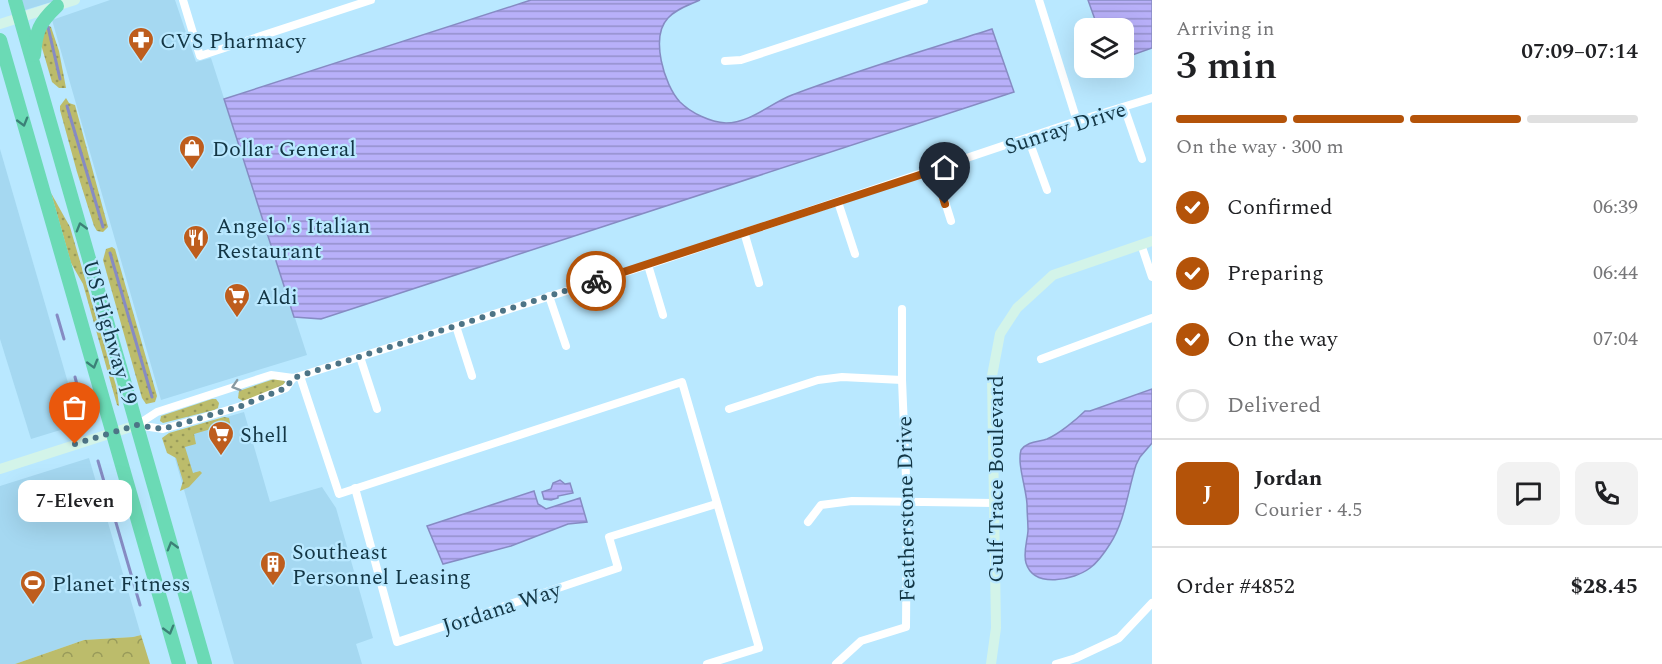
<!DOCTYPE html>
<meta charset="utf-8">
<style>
:root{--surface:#fff;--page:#f2f2f2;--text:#202124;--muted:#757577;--line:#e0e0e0;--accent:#b45309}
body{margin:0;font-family:Spectral,serif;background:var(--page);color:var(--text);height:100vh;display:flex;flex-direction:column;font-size:22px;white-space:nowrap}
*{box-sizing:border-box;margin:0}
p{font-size:20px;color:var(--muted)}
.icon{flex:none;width:33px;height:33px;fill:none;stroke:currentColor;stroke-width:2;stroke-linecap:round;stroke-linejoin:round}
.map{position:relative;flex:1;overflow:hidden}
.details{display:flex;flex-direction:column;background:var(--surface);width:510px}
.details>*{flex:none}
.fabs{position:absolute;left:1074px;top:18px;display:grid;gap:12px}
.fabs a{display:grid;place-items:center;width:60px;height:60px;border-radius:12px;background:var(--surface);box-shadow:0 6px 24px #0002;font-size:30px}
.pin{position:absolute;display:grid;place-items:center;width:51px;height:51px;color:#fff;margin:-62px -26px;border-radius:50% 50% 50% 0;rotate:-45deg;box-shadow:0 0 6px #0007}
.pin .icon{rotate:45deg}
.courier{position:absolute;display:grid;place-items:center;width:60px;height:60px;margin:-30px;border:4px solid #b45309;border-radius:50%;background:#fff;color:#222;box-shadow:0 2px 8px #0007}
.bubble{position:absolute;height:42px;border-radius:12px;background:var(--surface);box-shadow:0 6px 24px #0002;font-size:20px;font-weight:600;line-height:42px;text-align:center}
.overview em{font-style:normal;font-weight:600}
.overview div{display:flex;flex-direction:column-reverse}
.overview{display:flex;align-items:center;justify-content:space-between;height:102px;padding:0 24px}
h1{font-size:39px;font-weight:600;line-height:45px}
.bar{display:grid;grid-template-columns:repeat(4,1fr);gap:9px 6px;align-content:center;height:72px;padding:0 24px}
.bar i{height:8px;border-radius:4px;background:var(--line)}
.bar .active{background:var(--accent)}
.bar p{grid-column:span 4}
.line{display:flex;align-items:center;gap:15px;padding:0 24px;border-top:2px solid var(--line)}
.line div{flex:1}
.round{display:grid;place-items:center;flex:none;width:63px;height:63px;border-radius:12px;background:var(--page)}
ol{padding:0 24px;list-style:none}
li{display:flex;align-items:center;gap:18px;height:66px}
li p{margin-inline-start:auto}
li .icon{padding:6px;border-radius:50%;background:var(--accent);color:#fff;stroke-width:4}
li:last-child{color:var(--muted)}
li i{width:33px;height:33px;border:3px solid var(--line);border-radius:50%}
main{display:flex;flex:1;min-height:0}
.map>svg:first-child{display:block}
</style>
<main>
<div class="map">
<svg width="1152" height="664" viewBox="0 0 1152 664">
<defs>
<pattern id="grass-dots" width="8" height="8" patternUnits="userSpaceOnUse" patternTransform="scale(1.5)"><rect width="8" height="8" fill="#bcbc6b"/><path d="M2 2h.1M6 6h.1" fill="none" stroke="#989a5a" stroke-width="1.8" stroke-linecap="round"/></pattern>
<pattern id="forest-crowns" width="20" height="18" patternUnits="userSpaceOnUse" patternTransform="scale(1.5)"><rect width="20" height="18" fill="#bcbc6b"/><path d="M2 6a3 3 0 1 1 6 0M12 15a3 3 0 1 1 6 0" fill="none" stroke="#989a5a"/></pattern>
<pattern id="water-rules" width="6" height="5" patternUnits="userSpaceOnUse" patternTransform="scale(1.5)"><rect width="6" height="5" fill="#b8b0f9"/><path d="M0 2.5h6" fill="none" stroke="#9490cb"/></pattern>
</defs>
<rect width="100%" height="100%" fill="#b9e8ff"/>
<g fill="#a5d8f1">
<path d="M22 0H58L25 10Z"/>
<path d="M110 0H175L196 62 211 58 307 355 161 400 52 20Z"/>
<path d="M0 149 80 424 31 439 0 339Z"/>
<path d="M244 412 270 502 322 487 336 508 373 638 356 644 362 664H234L168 434Z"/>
<path d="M89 458 141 635 133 637 84 640 15 664H0V486Z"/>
</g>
<g fill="url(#grass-dots)">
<path d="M49 26 51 27 59 51 66 88H59L52 82 40 41 45 27Z"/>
<path d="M66 98 69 103 75 105 108 227 103 232 97 231 94 226 77 172 60 110V106Z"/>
<path d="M51 193 70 227 117 389 119 406 117 405 83 284 71 263Z"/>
<path d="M112 247 115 249 157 396 155 402 146 404 142 398 103 260 106 249Z"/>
<path d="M277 378 284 380 285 383 276 390 243 401 238 398 239 391Z"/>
<path d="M212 399H216L219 403 218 408 214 410 163 423 160 421 161 416Z"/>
<path d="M224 417 229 418 230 423 224 433 214 435 211 429 194 434 196 444 185 447 193 473 200 471 202 473 189 487 180 491 183 481 176 458 167 453 162 438 169 433Z"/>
</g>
<path fill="url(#forest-crowns)" d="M141 635 150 664H15L84 640 133 637Z"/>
<g fill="url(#water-rules)" stroke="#868bc3" stroke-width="1.5">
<path d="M531 0H700C689 5 676 9 668 18 650 37 664 85 680 102 691 113 710 122 726 123 750 123 771 103 792 95 858 70 926 50 992 29L1014 92 321 319 294 317 224 99Z"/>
<path d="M1088 0H1152V48L1124 58V28H1098Z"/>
<path d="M1152 389V443L1140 457 1136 465C1128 490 1125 521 1110 544 1105 552 1098 562 1090 568 1074 580 1034 589 1026 563 1023 553 1027 542 1028 531 1028 522 1027 513 1027 504 1026 487 1017 464 1021 450 1028 441 1038 442 1047 439 1059 434 1077 419 1085 411H1090Z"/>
<path d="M560 480 565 484 570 483 573 493 558 496V498L551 500 544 499 542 492 551 489 553 483Z"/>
<path d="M534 491 538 504 546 509 580 498 587 522 568 524 511 546 443 564 427 526Z"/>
</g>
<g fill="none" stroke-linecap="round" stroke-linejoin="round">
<g stroke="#868bc3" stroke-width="3">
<path d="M48 27 60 79"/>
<path d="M67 106 103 227"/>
<path d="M110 253 152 397"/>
<path d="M57 315 64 339"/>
<path d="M75 377 86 419"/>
<path d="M98 461 140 605"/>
</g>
<g stroke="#fff" stroke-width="8">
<path d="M183 0 200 56 371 0"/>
<path d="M1039 0 1077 121"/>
<path d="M725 61 741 60 924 0"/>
<path d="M1124 107 1142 159"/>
<path d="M1028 138 1047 190"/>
<path d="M935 170 951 221"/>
<path d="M838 202 855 254"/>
<path d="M744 232 759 283"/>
<path d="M1141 244 1152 277"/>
<path d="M648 265 663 315"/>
<path d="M549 296 566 346"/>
<path d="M456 326 472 376"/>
<path d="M360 357 377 409"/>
<path d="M1041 359 1152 318"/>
<path d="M300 376 339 494 682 382 759 648 707 664"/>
<path d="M729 409 818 380 842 377 902 380"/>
<path d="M137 425 157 412 271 375 293 378 300 376 648 265 1077 121 1152 98"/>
<path d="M137 425 163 429 202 418 241 406 286 388 293 378"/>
<path d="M355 488 397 642 618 568 609 537 716 504"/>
<path d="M808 522 821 505 852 501 994 503"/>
<path d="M836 664 861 641 906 627 907 502 902 380V309"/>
<path d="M1056 664 1076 658 1119 638 1152 603"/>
</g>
<g stroke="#d3f4e9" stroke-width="10">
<path d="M0 24 75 0"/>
<path d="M0 469 137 425"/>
<path d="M991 664 996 628 992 376 1000 334 1017 308 1053 275 1152 241"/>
</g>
<g stroke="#6bdab5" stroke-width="14">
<path d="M15 0 205 664"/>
<path d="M0 40 179 664"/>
<path d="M34 55C36 31 39 23 57 6"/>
</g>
</g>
<defs><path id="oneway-chevron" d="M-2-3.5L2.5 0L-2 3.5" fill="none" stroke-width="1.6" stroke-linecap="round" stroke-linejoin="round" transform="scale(1.5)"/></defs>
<g stroke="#3b8077">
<use href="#oneway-chevron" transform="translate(23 122) rotate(74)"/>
<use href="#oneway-chevron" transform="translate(81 227) rotate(-106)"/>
<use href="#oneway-chevron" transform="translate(93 364) rotate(74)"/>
<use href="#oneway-chevron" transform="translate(172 546) rotate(-106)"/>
<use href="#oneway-chevron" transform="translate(169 630) rotate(74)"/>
</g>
<use stroke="#899aa2" href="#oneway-chevron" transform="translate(236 386) rotate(162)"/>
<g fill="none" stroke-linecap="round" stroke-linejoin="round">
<path stroke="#4d7486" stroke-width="6" stroke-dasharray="0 10.8" d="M75 444 137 425 163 429 241 406 286 388 293 378 596 281"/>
<path stroke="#b45309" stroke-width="8" d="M596 281 935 170 945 204"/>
</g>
<defs>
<symbol id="pharmacy-pin" viewBox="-11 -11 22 30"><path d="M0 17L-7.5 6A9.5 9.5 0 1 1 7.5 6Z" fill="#be5d1d" stroke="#b9e8ff"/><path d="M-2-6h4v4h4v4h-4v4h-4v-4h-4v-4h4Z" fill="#fff"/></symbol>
<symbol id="shop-pin" viewBox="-11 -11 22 30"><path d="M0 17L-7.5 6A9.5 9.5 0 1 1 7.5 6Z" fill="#be5d1d" stroke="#b9e8ff"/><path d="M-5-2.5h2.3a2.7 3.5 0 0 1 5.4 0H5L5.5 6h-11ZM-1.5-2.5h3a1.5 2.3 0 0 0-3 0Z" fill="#fff"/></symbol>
<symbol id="restaurant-pin" viewBox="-11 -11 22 30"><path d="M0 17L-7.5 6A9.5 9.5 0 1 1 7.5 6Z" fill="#be5d1d" stroke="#b9e8ff"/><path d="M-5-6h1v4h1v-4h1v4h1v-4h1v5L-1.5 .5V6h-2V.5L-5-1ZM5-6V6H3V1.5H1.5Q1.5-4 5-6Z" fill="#fff"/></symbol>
<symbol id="supermarket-pin" viewBox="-11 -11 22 30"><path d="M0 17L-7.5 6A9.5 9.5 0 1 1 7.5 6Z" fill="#be5d1d" stroke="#b9e8ff"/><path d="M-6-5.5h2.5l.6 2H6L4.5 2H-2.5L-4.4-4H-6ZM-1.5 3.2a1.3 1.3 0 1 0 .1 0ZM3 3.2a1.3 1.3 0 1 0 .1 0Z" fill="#fff"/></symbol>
<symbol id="building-pin" viewBox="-11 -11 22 30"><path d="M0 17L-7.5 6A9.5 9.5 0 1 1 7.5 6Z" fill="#be5d1d" stroke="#b9e8ff"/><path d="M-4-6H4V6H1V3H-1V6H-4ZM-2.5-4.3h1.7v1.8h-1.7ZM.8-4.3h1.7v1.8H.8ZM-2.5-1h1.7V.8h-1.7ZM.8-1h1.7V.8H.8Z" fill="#fff"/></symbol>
<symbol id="stadium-pin" viewBox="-11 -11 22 30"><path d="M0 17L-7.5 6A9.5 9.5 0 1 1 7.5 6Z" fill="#be5d1d" stroke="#b9e8ff"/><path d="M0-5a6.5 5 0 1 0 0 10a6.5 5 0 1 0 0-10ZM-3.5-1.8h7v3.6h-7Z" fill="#fff"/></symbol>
</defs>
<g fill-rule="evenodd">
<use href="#pharmacy-pin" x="126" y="25" width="30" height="40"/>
<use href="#shop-pin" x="177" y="133" width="30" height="40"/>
<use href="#restaurant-pin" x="181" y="223" width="30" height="40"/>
<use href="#supermarket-pin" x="222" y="281" width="30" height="40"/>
<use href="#supermarket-pin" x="206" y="419" width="30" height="40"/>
<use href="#building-pin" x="258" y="549" width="30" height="40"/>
<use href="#stadium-pin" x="18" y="568" width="30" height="40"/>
</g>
<g text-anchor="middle" stroke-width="4.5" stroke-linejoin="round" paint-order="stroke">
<g font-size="22" fill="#133645" stroke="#b9e8ff" text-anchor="start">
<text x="160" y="48">CVS Pharmacy</text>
<text x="212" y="156">Dollar General</text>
<text x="216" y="233">Angelo's Italian<tspan x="216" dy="25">Restaurant</tspan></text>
<text x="256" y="304">Aldi</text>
<text x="240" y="442">Shell</text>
<text x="292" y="559">Southeast<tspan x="292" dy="25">Personnel Leasing</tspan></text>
<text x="52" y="591">Planet Fitness</text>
</g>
<g font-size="22" fill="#133645" stroke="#b9e8ff">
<text transform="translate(1065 127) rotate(-18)" y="8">Sunray Drive</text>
<text transform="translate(111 332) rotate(74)" y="8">US Highway 19</text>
<text transform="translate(995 479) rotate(-90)" y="8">Gulf Trace Boulevard</text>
<text transform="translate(905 509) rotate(-91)" y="8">Featherstone Drive</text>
<text transform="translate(501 607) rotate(-18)" y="8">Jordana Way</text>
</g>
</g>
</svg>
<div class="fabs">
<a><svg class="icon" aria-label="layers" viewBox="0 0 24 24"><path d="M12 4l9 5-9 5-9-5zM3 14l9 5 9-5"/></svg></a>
</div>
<div class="pin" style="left:75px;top:444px;background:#ea580c"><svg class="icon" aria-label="bag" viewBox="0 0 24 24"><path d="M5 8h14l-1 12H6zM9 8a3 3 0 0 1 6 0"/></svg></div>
<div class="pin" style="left:945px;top:204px;background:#1f2937"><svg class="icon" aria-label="home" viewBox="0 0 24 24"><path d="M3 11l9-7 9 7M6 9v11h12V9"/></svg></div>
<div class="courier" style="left:596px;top:281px"><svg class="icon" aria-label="bike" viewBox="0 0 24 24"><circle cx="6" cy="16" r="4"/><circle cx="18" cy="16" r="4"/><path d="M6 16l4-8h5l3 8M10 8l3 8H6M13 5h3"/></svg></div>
<div class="bubble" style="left:18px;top:480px;width:114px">7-Eleven</div>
</div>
<section class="details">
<div class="overview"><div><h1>3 min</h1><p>Arriving in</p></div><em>07:09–07:14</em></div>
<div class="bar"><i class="active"></i><i class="active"></i><i class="active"></i><i></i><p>On the way · 300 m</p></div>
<ol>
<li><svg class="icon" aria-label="check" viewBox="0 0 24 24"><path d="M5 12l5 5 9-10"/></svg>Confirmed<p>06:39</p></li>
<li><svg class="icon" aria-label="check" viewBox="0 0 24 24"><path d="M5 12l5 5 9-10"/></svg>Preparing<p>06:44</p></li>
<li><svg class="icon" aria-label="check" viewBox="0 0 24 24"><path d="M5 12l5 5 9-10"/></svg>On the way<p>07:04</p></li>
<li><i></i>Delivered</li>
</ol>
<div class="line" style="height:108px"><b class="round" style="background:var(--accent);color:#fff">J</b><div><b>Jordan</b><p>Courier · 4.5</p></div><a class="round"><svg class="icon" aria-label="chat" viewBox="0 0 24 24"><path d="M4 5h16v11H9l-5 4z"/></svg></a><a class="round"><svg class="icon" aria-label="phone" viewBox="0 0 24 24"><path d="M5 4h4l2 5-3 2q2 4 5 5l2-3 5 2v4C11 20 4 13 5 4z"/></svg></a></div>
<div class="line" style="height:78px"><div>Order #4852</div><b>$28.45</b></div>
</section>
</main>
